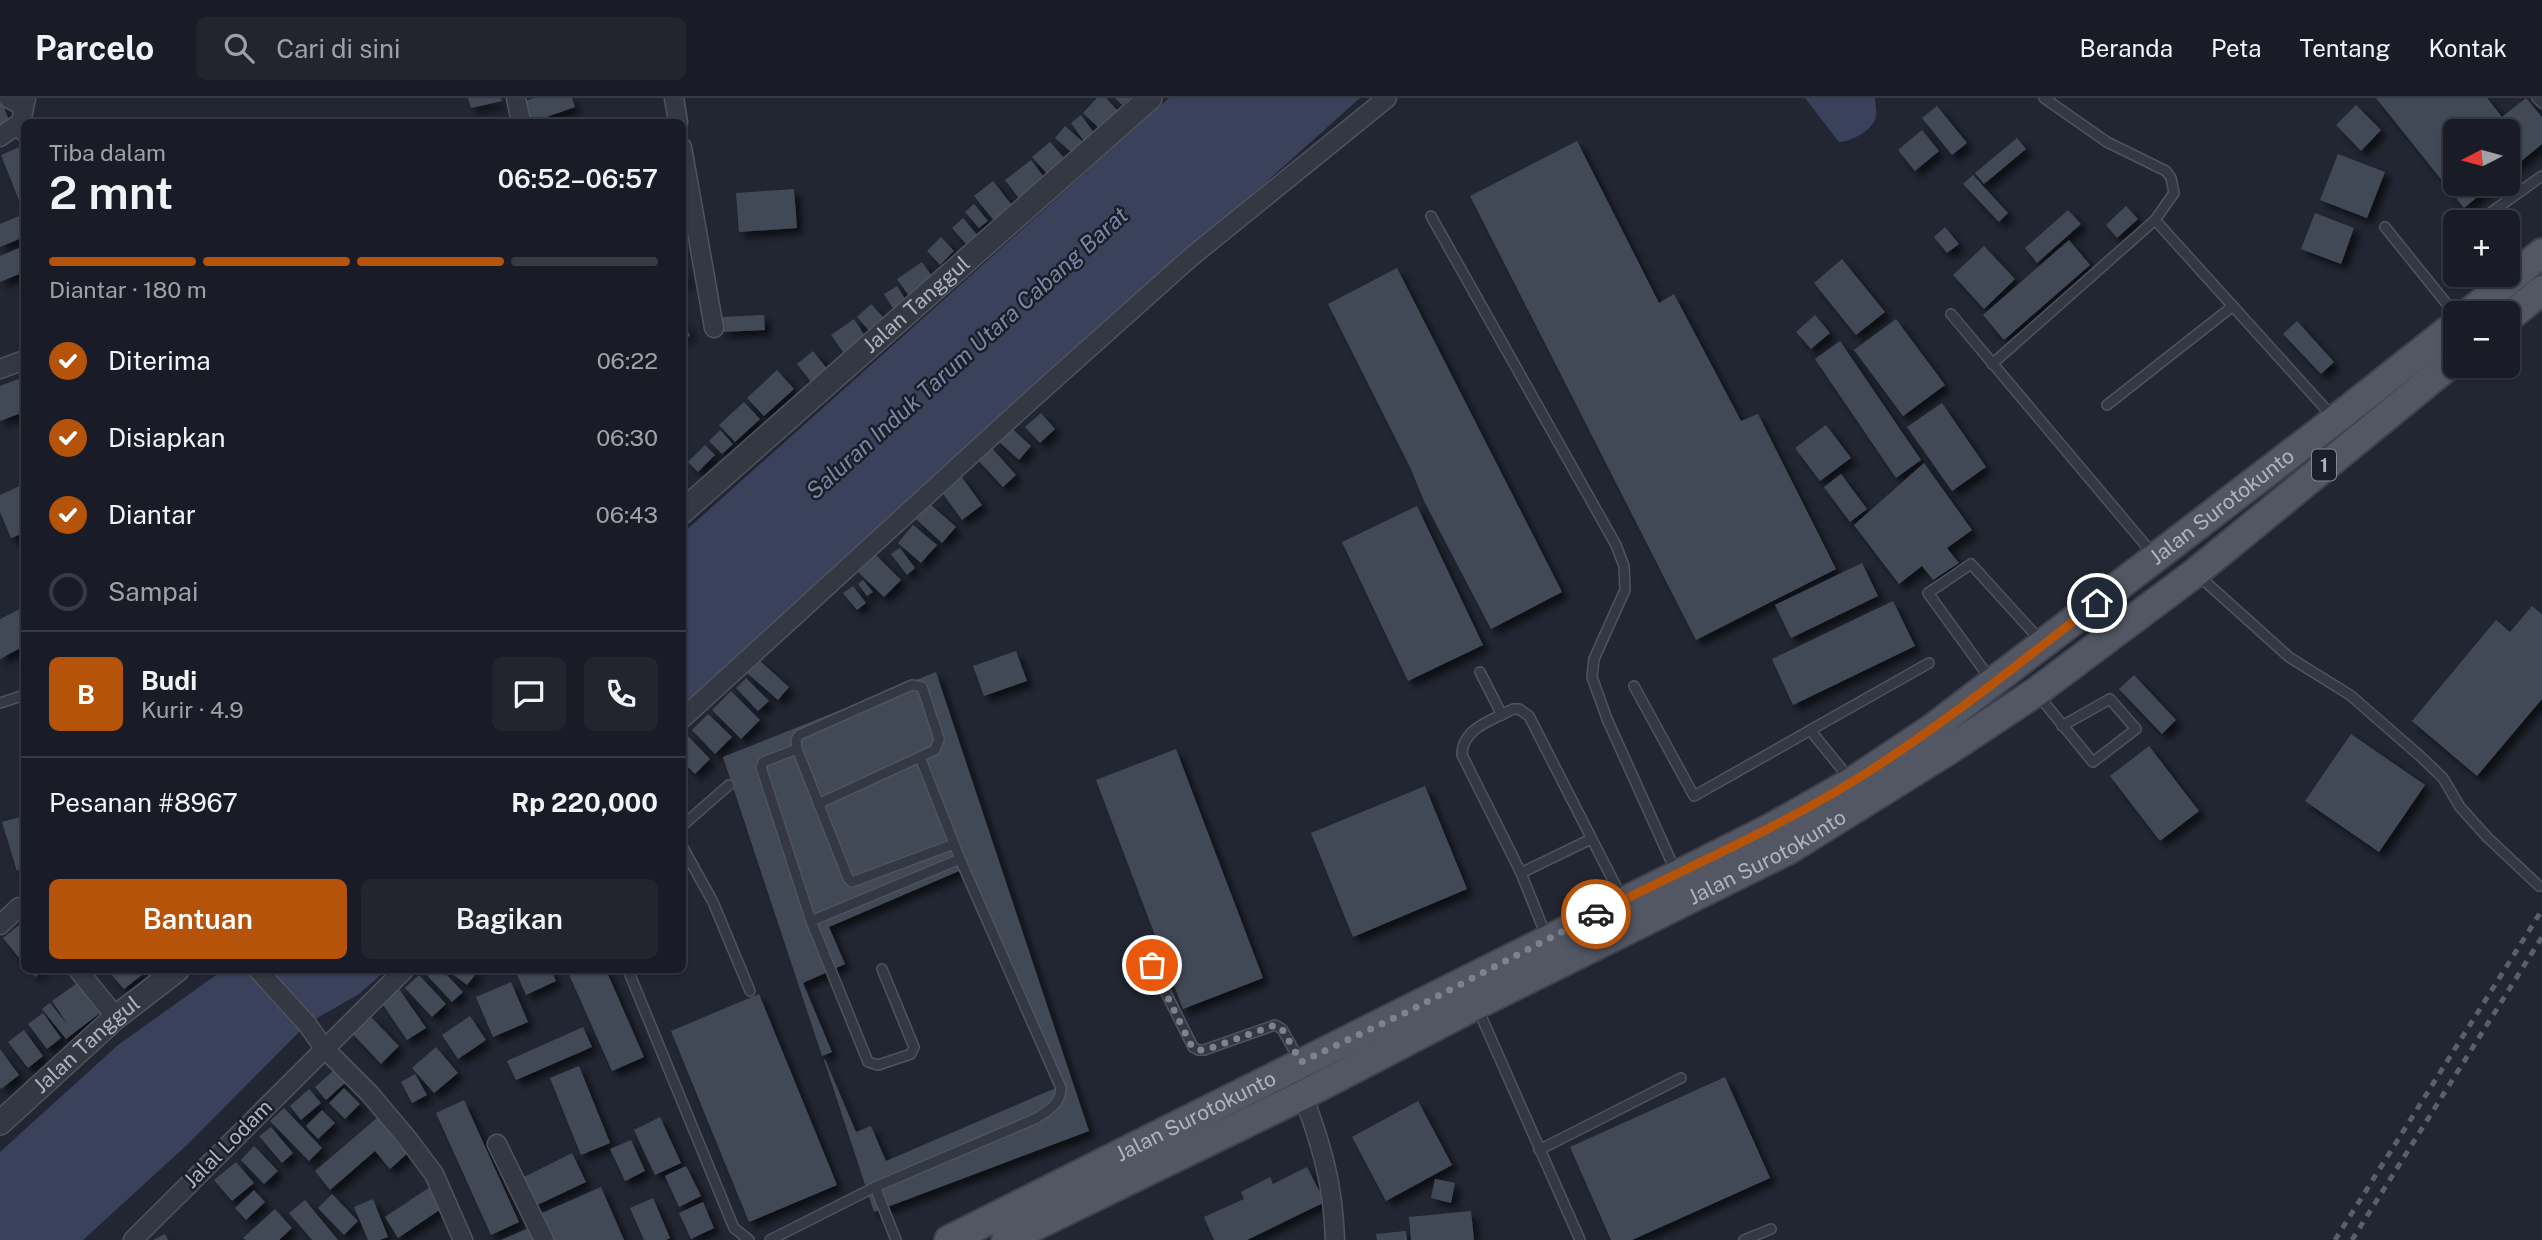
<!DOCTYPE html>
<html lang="id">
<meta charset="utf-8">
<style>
:root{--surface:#191c26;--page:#22252e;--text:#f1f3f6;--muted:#9fa1a7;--line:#373a43;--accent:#b45309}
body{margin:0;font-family:"Public Sans",sans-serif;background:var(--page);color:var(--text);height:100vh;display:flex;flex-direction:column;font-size:26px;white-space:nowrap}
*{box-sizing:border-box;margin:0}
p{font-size:23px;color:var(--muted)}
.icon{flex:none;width:38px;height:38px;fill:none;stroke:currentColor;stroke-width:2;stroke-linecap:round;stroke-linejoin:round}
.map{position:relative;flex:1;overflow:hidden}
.side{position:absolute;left:21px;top:21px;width:665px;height:854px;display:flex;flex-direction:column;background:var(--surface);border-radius:10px;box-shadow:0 2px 5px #0004,0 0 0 2px var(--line)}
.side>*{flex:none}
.needle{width:46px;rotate:264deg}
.controls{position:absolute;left:2443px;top:21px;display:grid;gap:14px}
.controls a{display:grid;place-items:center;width:77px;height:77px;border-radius:10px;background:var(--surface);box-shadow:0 2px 5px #0004,0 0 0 2px var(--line);font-size:35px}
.pin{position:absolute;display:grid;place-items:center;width:60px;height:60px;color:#fff;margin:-30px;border:4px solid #fff;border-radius:50%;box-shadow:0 2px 7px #0007}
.courier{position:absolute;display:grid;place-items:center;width:70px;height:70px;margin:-35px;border:5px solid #b45309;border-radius:50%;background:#fff;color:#222;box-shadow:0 2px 9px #0007}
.head em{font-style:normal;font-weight:600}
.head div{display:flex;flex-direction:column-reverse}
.head{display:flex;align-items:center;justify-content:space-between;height:119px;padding:0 28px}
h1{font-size:46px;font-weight:600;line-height:52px}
.bar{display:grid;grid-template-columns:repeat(4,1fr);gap:10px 7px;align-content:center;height:84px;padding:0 28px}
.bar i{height:9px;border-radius:5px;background:var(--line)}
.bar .current{background:var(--accent)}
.bar p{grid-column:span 4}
.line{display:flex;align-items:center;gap:18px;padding:0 28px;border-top:2px solid var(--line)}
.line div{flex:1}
.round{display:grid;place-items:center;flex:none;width:74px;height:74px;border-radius:10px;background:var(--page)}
ol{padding:0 28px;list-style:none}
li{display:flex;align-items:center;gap:21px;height:77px}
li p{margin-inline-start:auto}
li .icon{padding:7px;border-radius:50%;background:var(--accent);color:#fff;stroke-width:4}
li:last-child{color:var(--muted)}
li i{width:38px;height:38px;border:4px solid var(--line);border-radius:50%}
.button{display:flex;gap:14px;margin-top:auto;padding:14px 28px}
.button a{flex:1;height:80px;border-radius:10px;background:var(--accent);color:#fff;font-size:28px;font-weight:600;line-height:80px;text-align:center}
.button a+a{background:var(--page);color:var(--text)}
header{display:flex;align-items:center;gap:42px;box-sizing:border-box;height:98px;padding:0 35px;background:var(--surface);border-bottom:2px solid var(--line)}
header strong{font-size:33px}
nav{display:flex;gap:38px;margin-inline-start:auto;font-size:24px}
.search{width:490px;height:63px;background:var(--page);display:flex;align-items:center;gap:18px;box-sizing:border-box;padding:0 24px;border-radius:10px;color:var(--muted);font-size:26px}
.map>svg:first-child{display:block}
</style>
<header>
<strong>Parcelo</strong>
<div class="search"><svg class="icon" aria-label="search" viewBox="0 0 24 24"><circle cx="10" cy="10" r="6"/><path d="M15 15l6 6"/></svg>Cari di sini</div>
<nav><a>Beranda</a><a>Peta</a><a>Tentang</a><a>Kontak</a></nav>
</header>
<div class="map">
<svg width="2542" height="1142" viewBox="0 0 2542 1142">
<defs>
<filter id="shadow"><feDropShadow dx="6" dy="6" stdDeviation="3.5" flood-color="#0009"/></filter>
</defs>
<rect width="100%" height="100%" fill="#212632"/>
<g fill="#39425a">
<path d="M1169 0H1360L683 606 682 436Z"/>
<path d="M1805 0H1875C1875 5 1877 13 1876 18 1875 31 1851 44 1839 44Z"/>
<path d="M223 872H386L359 896 307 926 188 1046 83 1142H0V1054L118 947Z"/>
</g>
<g fill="#434957" filter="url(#shadow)">
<path d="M0 0 9 22 0 26Z"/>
<path d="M468 0H501L502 3 471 10Z"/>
<path d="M534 0H572L575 9 532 24 525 3Z"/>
<path d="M1097 0H1106L1118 13 1100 31 1083 15Z"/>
<path d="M1115 0H1130L1122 7Z"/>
<path d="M2376 0H2487L2502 19 2526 0 2542 19V46L2508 74V33H2455V86H2493L2464 110Z"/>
<path d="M2356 7 2381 32 2361 53 2336 27Z"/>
<path d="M1937 8 1967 45 1952 57 1922 20Z"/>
<path d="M1081 17 1097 39 1086 46 1071 25Z"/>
<path d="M1065 28 1082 43 1072 55 1055 40Z"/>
<path d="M1922 32 1939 53 1915 73 1898 52Z"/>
<path d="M2017 40 2026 51 1984 86 1975 75Z"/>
<path d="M1577 43 1659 205 1674 196 1741 323 1758 316 1836 471 1696 542 1470 98Z"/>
<path d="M1050 44 1066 62 1049 78 1032 59Z"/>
<path d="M24 47V110H22L1 57Z"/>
<path d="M2338 56 2385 74 2367 120 2320 102Z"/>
<path d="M1031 62 1047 83 1021 103 1005 82Z"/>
<path d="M1973 77 2008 115 1999 124 1963 86Z"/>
<path d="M993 83 1015 111 996 125 974 98Z"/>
<path d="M794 91 797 130 739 134 736 95Z"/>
<path d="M974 106 988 123 979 130 965 114Z"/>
<path d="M2126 108 2138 121 2117 140 2106 127Z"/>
<path d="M2068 112 2081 126 2037 165 2025 150Z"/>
<path d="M2315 115 2354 130 2341 166 2301 151Z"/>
<path d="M24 116V139L0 149V126Z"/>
<path d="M963 120 978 138 967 147 952 130Z"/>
<path d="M1945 129 1959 146 1947 155 1934 139Z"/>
<path d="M941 139 954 153 940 167 927 153Z"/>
<path d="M2069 142 2090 167 2004 242 1983 217Z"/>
<path d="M24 148V174L0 184V158Z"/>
<path d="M1984 148 2015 181 1984 211 1953 177Z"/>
<path d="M1842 161 1885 214 1856 237 1814 185Z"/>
<path d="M922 164 934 181 909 198 897 181Z"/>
<path d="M682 167 688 184 682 186Z"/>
<path d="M1397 170 1562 494 1491 531 1424 403 1410 369 1328 206Z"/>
<path d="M897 188 907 204 894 212 884 196Z"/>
<path d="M871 206 887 223 872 236 857 219Z"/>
<path d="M764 217 765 232 722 234V219Z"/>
<path d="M1815 217 1830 235 1811 251 1796 234Z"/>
<path d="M682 219 690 238 682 241Z"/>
<path d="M854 221 867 241 845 257 831 237Z"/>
<path d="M1896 221 1945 287 1903 318 1854 252Z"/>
<path d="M2297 223 2334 264 2321 276 2283 236Z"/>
<path d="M1840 243 1921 362 1896 380 1815 261Z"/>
<path d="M813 253 828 272 812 285 797 266Z"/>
<path d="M777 272 794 291 764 318 747 300Z"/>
<path d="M24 279V314L0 323V288Z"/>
<path d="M744 304 760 321 735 344 719 327Z"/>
<path d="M1942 305 1986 369 1952 393 1907 329Z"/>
<path d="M1041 315 1055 331 1040 345 1025 329Z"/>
<path d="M1008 327 1031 348 1019 362 996 341Z"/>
<path d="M1826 327 1851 360 1820 383 1795 350Z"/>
<path d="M720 332 733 346 722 356 709 343Z"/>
<path d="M705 347 715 357 698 374 688 364Z"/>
<path d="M990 348 1016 377 1003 389 976 360Z"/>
<path d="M1924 365 1972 432 1947 450 1959 465 1933 482 1922 468 1899 486 1854 427Z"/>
<path d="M1841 376 1867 411 1850 424 1824 389Z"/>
<path d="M961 378 982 407 962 422 941 393Z"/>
<path d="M24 386V435L11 440 0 414V397Z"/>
<path d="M930 406 956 429 942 445 916 421Z"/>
<path d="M1417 408 1483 547 1408 583 1342 444Z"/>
<path d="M913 427 937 447 921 465 898 445Z"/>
<path d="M900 450 915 470 907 477 891 456Z"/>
<path d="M874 455 901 482 884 499 857 473Z"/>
<path d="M1862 465 1878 498 1791 540 1775 507Z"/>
<path d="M863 482 873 494 867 498 858 486Z"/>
<path d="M853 488 866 505 857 512 843 495Z"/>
<path d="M1893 503 1915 548 1793 607 1772 561Z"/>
<path d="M2532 508 2542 516V601L2477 678 2412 623 2496 522 2510 534Z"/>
<path d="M24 509V548L0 561V521Z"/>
<path d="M1016 553 1027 583 984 598 973 568Z"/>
<path d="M759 562 789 589 778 602 747 575Z"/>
<path d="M936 574 1089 1033 874 1114 824 962 825 961 856 1034 871 1028 886 1063 1058 989 966 770 829 829 845 866 803 885 832 954 822 958 723 659Z"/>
<path d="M2134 577 2176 622 2162 636 2119 591Z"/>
<path d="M746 580 769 603 758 613 736 590Z"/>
<path d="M731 593 760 622 741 641 712 612Z"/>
<path d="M708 616 732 639 715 656 692 632Z"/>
<path d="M2351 636 2425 687 2379 754 2305 703Z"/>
<path d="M687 637 710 661 695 676 682 663V641Z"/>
<path d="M2149 648 2199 713 2160 743 2110 678Z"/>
<path d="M1176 651 1263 880 1183 911 1096 682Z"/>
<path d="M1425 688 1467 791 1353 839 1311 735Z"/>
<path d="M24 718V770L17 773 2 724Z"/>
<path d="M24 823V866L3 840Z"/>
<path d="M29 872H44L35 879Z"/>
<path d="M107 872H148L124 891Z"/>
<path d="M427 872H442L463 894 452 904 424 874Z"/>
<path d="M447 872H479L467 887Z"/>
<path d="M515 872H551L556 883 526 897Z"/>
<path d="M567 872H606L644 959 612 973Z"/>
<path d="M419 877 446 906 432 919 405 890Z"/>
<path d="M83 881 104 912 66 941 42 911 50 905 68 927 52 903Z"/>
<path d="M511 884 528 924 493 939 476 899Z"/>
<path d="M399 891 426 930 407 942 381 904Z"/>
<path d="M759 896 837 1087 749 1124 671 933Z"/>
<path d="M43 915 61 940 47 951 28 926Z"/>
<path d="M370 918 399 948 381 966 352 935Z"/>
<path d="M470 918 486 942 458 961 442 937Z"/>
<path d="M583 929 592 949 516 982 507 963Z"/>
<path d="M24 932 43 958 28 970 8 944Z"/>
<path d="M436 949 458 975 434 995 412 970Z"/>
<path d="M0 951 19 977 1 991 0 989Z"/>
<path d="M579 968 610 1045 581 1057 550 980Z"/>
<path d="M334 972 345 985 326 1002 315 989Z"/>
<path d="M415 976 427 997 412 1005 401 984Z"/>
<path d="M1725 979 1770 1080 1632 1142H1611L1570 1049Z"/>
<path d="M344 990 360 1006 345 1021 329 1005Z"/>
<path d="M309 991 321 1005 301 1022 290 1008Z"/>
<path d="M464 1002 519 1124 491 1137 436 1015Z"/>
<path d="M1418 1003 1452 1067 1386 1103 1352 1039Z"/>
<path d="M284 1010 322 1050 309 1063 270 1023Z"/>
<path d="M322 1012 335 1025 318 1041 306 1028Z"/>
<path d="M378 1019 409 1054 390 1071 375 1053 330 1092 315 1073Z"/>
<path d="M660 1019 681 1065 655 1077 634 1032Z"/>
<path d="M271 1029 293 1055 282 1065 259 1038Z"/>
<path d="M631 1042 645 1073 625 1083 610 1051Z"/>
<path d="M254 1048 278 1073 264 1086 241 1062Z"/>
<path d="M572 1055 586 1084 531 1110 518 1082Z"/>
<path d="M236 1064 254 1085 232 1103 214 1082Z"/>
<path d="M686 1068 701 1098 679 1109 665 1078Z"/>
<path d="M1307 1069 1325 1104 1247 1142H1214L1204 1119 1244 1101 1241 1094 1270 1079 1273 1086Z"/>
<path d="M1435 1081 1455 1085 1451 1105 1431 1100Z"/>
<path d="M430 1089 441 1111 398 1140 385 1119Z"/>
<path d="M601 1089 624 1142H551L540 1116Z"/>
<path d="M254 1092 265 1104 246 1122 235 1110Z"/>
<path d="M332 1096 358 1123 344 1137 318 1110Z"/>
<path d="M653 1100 670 1140 666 1142H644L630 1110Z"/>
<path d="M373 1101 388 1139 380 1142H368L354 1109Z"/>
<path d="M305 1102 338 1142H312L289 1115Z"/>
<path d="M703 1104 714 1130 691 1141 679 1115Z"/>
<path d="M275 1111 292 1130 279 1142H246L243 1140Z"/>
<path d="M1471 1113 1474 1142H1411L1409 1119Z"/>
<path d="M531 1129 537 1142H501Z"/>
<path d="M1406 1133 1407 1142H1377L1376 1136Z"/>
<path d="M165 1136 168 1142H153Z"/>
</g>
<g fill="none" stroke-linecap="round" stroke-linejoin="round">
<defs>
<g id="service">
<path d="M2537 0 2542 5"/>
<path d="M1431 118 1616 447 1624 468 1625 492 1594 561 1592 579 1607 621 1676 774"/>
<path d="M2155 122 2332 318"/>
<path d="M2479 123 2542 78"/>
<path d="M2385 129 2455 216"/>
<path d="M1951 216 2153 456"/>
<path d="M1992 266 2155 122 2174 95 2171 80 2166 73 2107 44 2044 0"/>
<path d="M2107 307 2233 208"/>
<path d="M2199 478 2289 559 2350 597 2420 658 2443 680 2460 709 2487 739 2539 788"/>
<path d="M1480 574 1502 617"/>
<path d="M1991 582 1928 495 1971 466 2041 543"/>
<path d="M1634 588 1694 698 1929 565"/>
<path d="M2038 597 2092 663 2093 664 2136 631 2110 601 2062 628"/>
<path d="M0 605 24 597"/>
<path d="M1810 632 1849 680"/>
<path d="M797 651 763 664 761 669 811 823"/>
<path d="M920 659 960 761"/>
<path d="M818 706 935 652 939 641 922 589 912 587 799 637 796 642 797 651 848 780 852 784 954 746"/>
<path d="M682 728 729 687"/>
<path d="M682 748 713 804 750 893"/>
<path d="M1521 775 1591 741"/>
<path d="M1547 840 1521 775 1462 657C1462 630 1493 622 1513 611H1519L1529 618 1623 802"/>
<path d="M1142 847 1193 949 1198 952H1204L1275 927 1282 931 1300 963"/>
<path d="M628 872 734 1130 749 1142"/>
<path d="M1477 909 1580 1142"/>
<path d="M1539 1052 1681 980"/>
<path d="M875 1089 896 1142"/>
<path d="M770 1142 875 1089 1037 1020C1050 1011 1060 1006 1061 990L960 761 811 823 868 964 878 967 911 956 914 949 882 871"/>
<path d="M1744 1142 1771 1131"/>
</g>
<g id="minor">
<path d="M8 0 24 9"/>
<path d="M516 0 521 24"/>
<path d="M674 0 678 24"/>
<path d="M24 34 21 24 26 0"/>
<path d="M0 39 21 24"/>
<path d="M682 49 714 230"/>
<path d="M0 271 24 262"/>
<path d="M682 621 1032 301 1191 159 1387 0"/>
<path d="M0 827 19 809 24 808"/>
<path d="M78 872 116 919"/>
<path d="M258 872 307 926 324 950 369 995 407 1040 434 1076 463 1142"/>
<path d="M1303 997C1322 1049 1333 1085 1335 1142"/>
<path d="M497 1046 544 1142"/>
<path d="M133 1142 404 872"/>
</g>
<g id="tertiary">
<path id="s1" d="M682 414 1150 0"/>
<path id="s2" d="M0 1025 116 919 177 872"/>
</g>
<g id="primary">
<path d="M2469 215 2542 155"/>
<path d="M2508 220 2542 192"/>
<path id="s3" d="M949 1142 1773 729 1852 684 1933 630 2335 322 2455 227"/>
<path id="s4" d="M1006 1142 1303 997 1476 907 1788 752 1947 653 2036 594 2195 475 2455 262"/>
</g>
</defs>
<use href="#service" stroke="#4f535e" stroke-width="12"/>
<use href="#minor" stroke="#4f535e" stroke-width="21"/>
<use href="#tertiary" stroke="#4f535e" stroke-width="26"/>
<use href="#primary" stroke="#3e424d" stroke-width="32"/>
<use href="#service" stroke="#343843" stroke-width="9"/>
<use href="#minor" stroke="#343843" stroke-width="18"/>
<use href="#tertiary" stroke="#343843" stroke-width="23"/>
<use href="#primary" stroke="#525763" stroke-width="28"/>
<g stroke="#5a5f6d" stroke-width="5" stroke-dasharray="7 7" stroke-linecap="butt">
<path d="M2335 1142 2542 812"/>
<path d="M2352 1142 2542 839"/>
</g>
</g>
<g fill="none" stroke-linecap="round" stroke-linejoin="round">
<path stroke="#7d828e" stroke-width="7" stroke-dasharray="0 12.6" d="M1152 867 1192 949 1198 952H1205L1275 927 1282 931 1301 964 1411 912 1596 816"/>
<path stroke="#b45309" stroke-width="9" d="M1596 816C1681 772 1770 734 1852 684 1938 631 2017 567 2097 505"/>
</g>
<g text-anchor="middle" stroke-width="5" stroke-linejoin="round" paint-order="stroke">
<rect fill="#1a1e28" stroke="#828692" stroke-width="2" x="2312" y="351.5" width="24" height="31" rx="5"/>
<g font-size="19" font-weight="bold" fill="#aeb3c0">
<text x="2324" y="374">1</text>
</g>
<g font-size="21" fill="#aeb3c0" stroke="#1a1e28">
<text dy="7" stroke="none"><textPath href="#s1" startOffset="313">Jalan Tanggul</textPath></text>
<text dy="7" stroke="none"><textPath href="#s3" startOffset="1474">Jalan Surotokunto</textPath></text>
<text dy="7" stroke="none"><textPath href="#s4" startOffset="852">Jalan Surotokunto</textPath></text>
<text dy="7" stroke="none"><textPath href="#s2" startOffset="117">Jalan Tanggul</textPath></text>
<text dy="7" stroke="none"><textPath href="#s3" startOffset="276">Jalan Surotokunto</textPath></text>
<text transform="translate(228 1046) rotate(-45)" y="7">Jalal Lodam</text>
</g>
<g font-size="23" font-style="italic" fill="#7a86a5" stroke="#1a1e28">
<text transform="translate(967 255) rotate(-42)" y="8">Saluran Induk Tarum Utara Cabang Barat</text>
</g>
</g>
</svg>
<div class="controls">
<a><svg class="needle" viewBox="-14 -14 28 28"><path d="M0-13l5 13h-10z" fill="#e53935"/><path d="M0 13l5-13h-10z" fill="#9fa1a7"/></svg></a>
<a>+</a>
<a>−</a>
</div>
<div class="pin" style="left:1152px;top:867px;background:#ea580c"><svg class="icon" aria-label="bag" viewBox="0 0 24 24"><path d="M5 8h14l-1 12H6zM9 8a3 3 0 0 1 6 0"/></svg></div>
<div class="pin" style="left:2097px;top:505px;background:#1f2937"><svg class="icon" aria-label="home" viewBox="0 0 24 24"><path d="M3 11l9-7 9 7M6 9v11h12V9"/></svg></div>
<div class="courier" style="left:1596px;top:816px"><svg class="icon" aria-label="car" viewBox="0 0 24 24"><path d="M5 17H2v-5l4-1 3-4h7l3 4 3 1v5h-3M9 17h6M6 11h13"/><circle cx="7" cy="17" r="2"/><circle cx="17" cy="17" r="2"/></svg></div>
<section class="side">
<div class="head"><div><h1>2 mnt</h1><p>Tiba dalam</p></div><em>06:52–06:57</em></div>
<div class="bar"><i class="current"></i><i class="current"></i><i class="current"></i><i></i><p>Diantar · 180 m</p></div>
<ol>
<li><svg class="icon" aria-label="check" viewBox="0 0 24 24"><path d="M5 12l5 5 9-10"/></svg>Diterima<p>06:22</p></li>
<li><svg class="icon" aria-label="check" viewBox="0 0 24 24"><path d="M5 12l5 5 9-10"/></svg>Disiapkan<p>06:30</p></li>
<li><svg class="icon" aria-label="check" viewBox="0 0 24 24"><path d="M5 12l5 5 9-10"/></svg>Diantar<p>06:43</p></li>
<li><i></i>Sampai</li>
</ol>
<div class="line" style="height:126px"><b class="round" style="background:var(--accent);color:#fff">B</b><div><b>Budi</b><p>Kurir · 4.9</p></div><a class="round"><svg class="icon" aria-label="chat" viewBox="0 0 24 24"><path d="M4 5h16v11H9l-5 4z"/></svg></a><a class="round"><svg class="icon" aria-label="phone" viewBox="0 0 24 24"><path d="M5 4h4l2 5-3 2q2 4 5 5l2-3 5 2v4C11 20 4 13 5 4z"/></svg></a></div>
<div class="line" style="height:91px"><div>Pesanan #8967</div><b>Rp 220,000</b></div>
<div class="button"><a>Bantuan</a><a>Bagikan</a></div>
</section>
</div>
